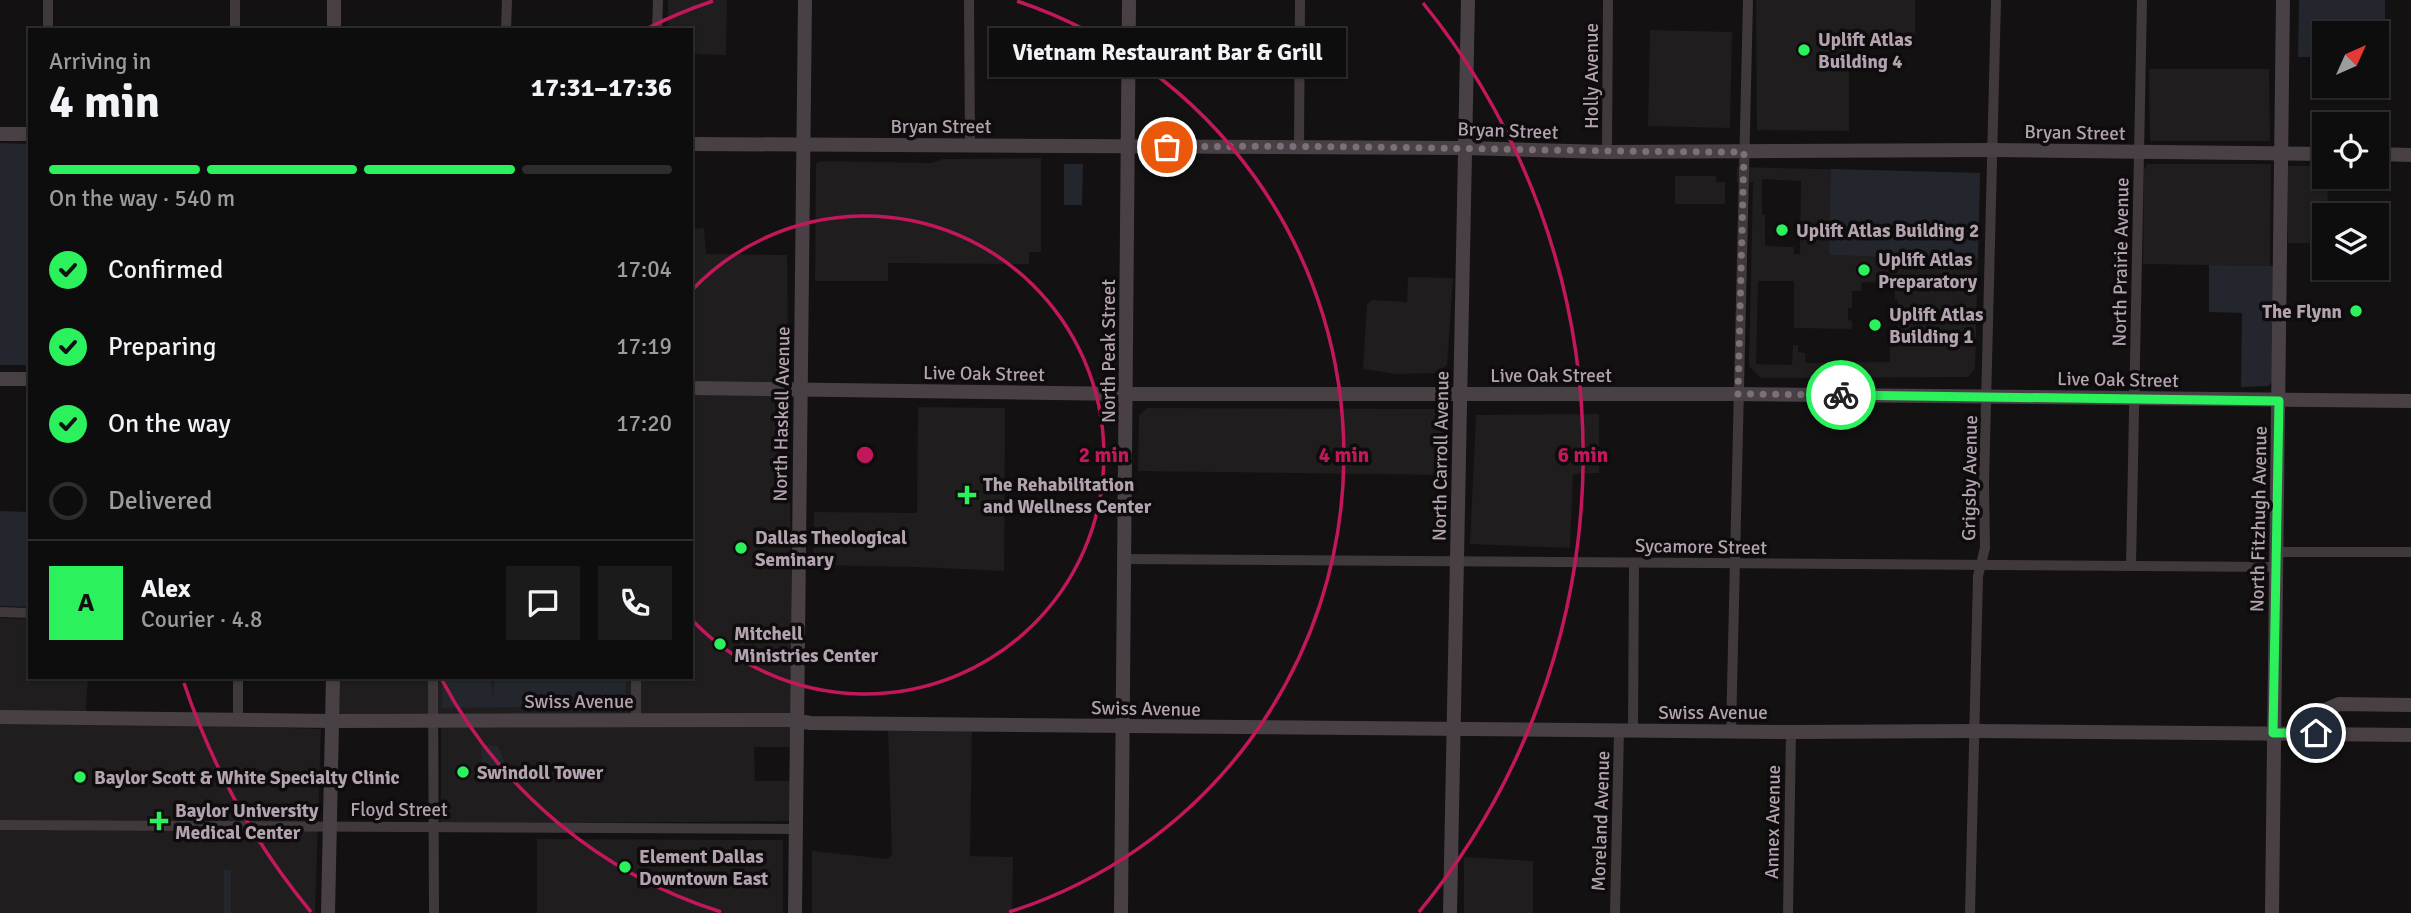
<!DOCTYPE html>
<meta charset="utf-8">
<style>
:root{--surface:#0e0d0e;--page:#1c1b1c;--text:#f1f3f6;--muted:#9b9c9e;--line:#2e2d2e;--accent:#2bf15c}
body{margin:0;font-family:Signika,sans-serif;background:var(--page);color:var(--text);height:100vh;display:flex;flex-direction:column;font-size:26px;white-space:nowrap}
*{box-sizing:border-box;margin:0}
p{font-size:23px;color:var(--muted)}
.icon{flex:none;width:38px;height:38px;fill:none;stroke:currentColor;stroke-width:2;stroke-linecap:round;stroke-linejoin:round}
.map{position:relative;flex:1;overflow:hidden}
.details{position:absolute;left:28px;top:28px;width:665px;height:651px;display:flex;flex-direction:column;background:var(--surface);border-radius:0px;box-shadow:0 2px 5px #0004,0 0 0 2px var(--line)}
.details>*{flex:none}
.needle{width:46px;rotate:45deg}
.buttons{position:absolute;left:2312px;top:21px;display:grid;gap:14px}
.buttons a{display:grid;place-items:center;width:77px;height:77px;border-radius:0px;background:var(--surface);box-shadow:0 2px 5px #0004,0 0 0 2px var(--line);font-size:35px}
.pin{position:absolute;display:grid;place-items:center;width:60px;height:60px;color:#fff;margin:-30px;border:4px solid #fff;border-radius:50%;box-shadow:0 2px 7px #0007}
.courier{position:absolute;display:grid;place-items:center;width:70px;height:70px;margin:-35px;border:5px solid #2bf15c;border-radius:50%;background:#fff;color:#222;box-shadow:0 2px 9px #0007}
.bubble{position:absolute;height:49px;border-radius:0px;background:var(--surface);box-shadow:0 2px 5px #0004,0 0 0 2px var(--line);font-size:23px;font-weight:700;line-height:49px;text-align:center}
.headline em{font-style:normal;font-weight:700}
.headline div{display:flex;flex-direction:column-reverse}
.headline{display:flex;align-items:center;justify-content:space-between;height:119px;padding:0 21px}
h1{font-size:46px;font-weight:700;line-height:52px}
.bar{display:grid;grid-template-columns:repeat(4,1fr);gap:10px 7px;align-content:center;height:84px;padding:0 21px}
.bar i{height:9px;border-radius:5px;background:var(--line)}
.bar .active{background:var(--accent)}
.bar p{grid-column:span 4}
.line{display:flex;align-items:center;gap:18px;padding:0 21px;border-top:2px solid var(--line)}
.line div{flex:1}
.round{display:grid;place-items:center;flex:none;width:74px;height:74px;border-radius:0px;background:var(--page)}
ol{padding:0 21px;list-style:none}
li{display:flex;align-items:center;gap:21px;height:77px}
li p{margin-inline-start:auto}
li .icon{padding:7px;border-radius:50%;background:var(--accent);color:#111;stroke-width:4}
li:last-child{color:var(--muted)}
li i{width:38px;height:38px;border:4px solid var(--line);border-radius:50%}
.map>svg:first-child{display:block}
</style>
<div class="map">
<svg width="2411" height="913" viewBox="0 0 2411 913">
<rect width="100%" height="100%" fill="#131112"/>
<g fill="#201d1e" fill-rule="evenodd">
<path d="M668 0H727L726 55 691 54V30H668Z"/>
<path d="M1756 0H1915V42H1849V131L1757 130Z"/>
<path d="M1650 30 1732 32 1730 128 1648 126Z"/>
<path d="M2149 69H2269L2270 141H2150Z"/>
<path d="M1041 158V252H1029V264L888 263V281H815L816 164 820 161 931 163 943 159Z"/>
<path d="M2147 164H2271L2270 266 2143 264 2144 170Z"/>
<path d="M2287 166H2324V177H2327L2328 215H2324V243H2288Z"/>
<path d="M1737 167 1980 173 1975 369 1968 377 1761 378 1749 366 1753 182H1737ZM1762 179 1801 181 1800 254H1794V247L1765 246V215L1762 214ZM1758 281H1794V328L1852 329V321L1848 320V308H1852V291H1861L1862 282 1895 283V300L1898 301V331L1895 339H1890V362L1806 363 1805 353 1798 352V345H1793L1792 365 1756 364Z"/>
<path d="M1675 176H1716V182H1725V204H1675Z"/>
<path d="M704 228 706 254 787 255 793 747H754L755 781H790L789 821 441 824V716L339 718V677H691V229Z"/>
<path d="M1408 277 1453 278 1447 365 1435 373 1396 374 1363 369 1367 304 1372 300 1407 302Z"/>
<path d="M918 407 1005 408 1004 571 916 567 813 565 814 512 917 513Z"/>
<path d="M1147 408 1446 409 1450 475 1138 471 1139 416Z"/>
<path d="M1599 414V473L1573 474 1570 548 1470 544 1476 415Z"/>
<path d="M0 618 30 619V677H88L85 721 321 729 315 913H0Z"/>
<path d="M888 731H972L970 856 1013 857 1012 913H812V851L888 859 892 854Z"/>
<path d="M537 839 783 840V913H537Z"/>
<path d="M1464 857 1533 861V913H1464Z"/>
</g>
<g fill="#23262d">
<path d="M2299 0H2385V58H2377L2376 33H2324V57H2298Z"/>
<path d="M0 143 30 144V365H0Z"/>
<path d="M1064 164H1083L1082 205H1064Z"/>
<path d="M1831 169 1980 173 1978 259 1829 255Z"/>
<path d="M2209 265 2274 266 2273 381 2268 386 2241 387 2242 313 2209 312Z"/>
<path d="M0 511 30 512V607L0 606Z"/>
<path d="M443 677H491L493 699 494 677H627L624 706 442 708Z"/>
<path d="M490 745 498 746 505 763 518 770 517 776 488 780 482 771 481 747Z"/>
<rect x="224" y="870" width="7" height="43"/>
</g>
<g fill="none" stroke-linecap="round" stroke-linejoin="round">
<g stroke="#3f393c" stroke-width="10">
<path d="M48 0V30"/>
<path d="M969 0 970 146"/>
<path d="M235 30V0"/>
<path d="M506 30 507 0"/>
<path d="M657 30 658 0"/>
<path d="M1299 146 1300 0"/>
<path d="M1607 152 1608 0"/>
<path d="M2277 552H2411"/>
<path d="M1124 559 2276 567"/>
<path d="M2131 566 2142 0"/>
<path d="M0 612 30 613"/>
<path d="M433 677 434 913"/>
<path d="M238 720V677"/>
<path d="M636 720V677"/>
<path d="M1633 731 1634 563"/>
<path d="M1731 732 1748 0"/>
<path d="M0 825 797 829"/>
<path d="M1615 913 1619 731"/>
<path d="M1788 913 1791 732"/>
<path d="M1970 913 1978 576 1985 548 1984 484 1996 0"/>
</g>
<g stroke="#484045" stroke-width="14">
<path d="M334 0V30"/>
<path d="M0 134H30"/>
<path d="M691 144 1466 148 1607 152 1993 150 2324 154"/>
<path d="M2376 154 2411 155"/>
<path d="M0 379H30"/>
<path d="M691 388 1127 394H1730L2411 401"/>
<path d="M0 717 332 721 789 720 811 723 1791 732 1975 731 2411 735"/>
<path d="M2292 733 2311 716 2339 704 2411 705"/>
<path d="M328 913 333 677"/>
<path d="M795 913 805 0"/>
<path d="M1121 913 1129 0"/>
<path d="M1450 913 1468 0"/>
<path d="M2272 913 2283 0"/>
</g>
</g>
<g fill="none" stroke-linecap="round" stroke-linejoin="round">
<path stroke="#7b6f78" stroke-width="7" stroke-dasharray="0 12.6" d="M1167 147C1359 144 1552 152 1744 152L1738 394 1841 395"/>
<path stroke="#2bf15c" stroke-width="9" d="M1841 395 2279 401 2273 733H2316"/>
</g>
<g fill="none" stroke="#c2185b" stroke-width="3.5">
<path d="M692 290A239 239 0 1 1 692 620"/>
<path d="M721 912A479 479 0 0 1 442 680M648 28A479 479 0 0 1 713 1M1017 1A479 479 0 0 1 1009 912"/>
<path d="M311 912A718 718 0 0 1 184 683M1423 3A718 718 0 0 1 1419 912"/>
</g>
<g fill="#2bf15c" stroke="#0e0c0d" stroke-width="2.5">
<circle cx="1804" cy="50" r="7"/>
<circle cx="1782" cy="230" r="7"/>
<circle cx="1864" cy="270" r="7"/>
<circle cx="2356" cy="311" r="7"/>
<circle cx="1875" cy="325" r="7"/>
<path d="M963.5 484.5h7v7h7v7h-7v7h-7v-7h-7v-7h7z"/>
<circle cx="741" cy="548" r="7"/>
<circle cx="720" cy="644" r="7"/>
<circle cx="463" cy="772" r="7"/>
<circle cx="80" cy="777" r="7"/>
<path d="M155.5 810.5h7v7h7v7h-7v7h-7v-7h-7v-7h7z"/>
<circle cx="625" cy="867" r="7"/>
</g>
<g text-anchor="middle" stroke-width="7" stroke-linejoin="round" paint-order="stroke">
<g font-size="19" font-weight="bold" fill="#b3a2af" stroke="#0e0c0d" text-anchor="start">
<text x="1818" y="46">Uplift Atlas<tspan x="1818" dy="22">Building 4</tspan></text>
<text x="1796" y="237">Uplift Atlas Building 2</text>
<text x="1878" y="266">Uplift Atlas<tspan x="1878" dy="22">Preparatory</tspan></text>
<text x="2342" y="318" text-anchor="end">The Flynn</text>
<text x="1889" y="321">Uplift Atlas<tspan x="1889" dy="22">Building 1</tspan></text>
<text x="983" y="491">The Rehabilitation<tspan x="983" dy="22">and Wellness Center</tspan></text>
<text x="755" y="544">Dallas Theological<tspan x="755" dy="22">Seminary</tspan></text>
<text x="734" y="640">Mitchell<tspan x="734" dy="22">Ministries Center</tspan></text>
<text x="477" y="779">Swindoll Tower</text>
<text x="94" y="784">Baylor Scott &amp; White Specialty Clinic</text>
<text x="175" y="817">Baylor University<tspan x="175" dy="22">Medical Center</tspan></text>
<text x="639" y="863">Element Dallas<tspan x="639" dy="22">Downtown East</tspan></text>
</g>
<g font-size="19" fill="#b3a2af" stroke="#0e0c0d">
<text transform="translate(1591 76) rotate(-90)" y="7">Holly Avenue</text>
<text x="941" y="133">Bryan Street</text>
<text transform="translate(1508 130) rotate(2)" y="7">Bryan Street</text>
<text transform="translate(2075 132) rotate(1)" y="7">Bryan Street</text>
<text transform="translate(2120 262) rotate(-89)" y="7">North Prairie Avenue</text>
<text transform="translate(1108 351) rotate(-90)" y="7">North Peak Street</text>
<text transform="translate(984 373) rotate(1)" y="7">Live Oak Street</text>
<text x="1551" y="382">Live Oak Street</text>
<text transform="translate(2118 379) rotate(1)" y="7">Live Oak Street</text>
<text transform="translate(781 414) rotate(-89)" y="7">North Haskell Avenue</text>
<text transform="translate(1440 456) rotate(-89)" y="7">North Carroll Avenue</text>
<text transform="translate(1969 478) rotate(-89)" y="7">Grigsby Avenue</text>
<text transform="translate(2258 519) rotate(-89)" y="7">North Fitzhugh Avenue</text>
<text transform="translate(1701 546) rotate(1)" y="7">Sycamore Street</text>
<text x="579" y="708">Swiss Avenue</text>
<text transform="translate(1146 708) rotate(1)" y="7">Swiss Avenue</text>
<text x="1713" y="719">Swiss Avenue</text>
<text x="399" y="816">Floyd Street</text>
<text transform="translate(1600 821) rotate(-88)" y="7">Moreland Avenue</text>
<text transform="translate(1772 822) rotate(-89)" y="7">Annex Avenue</text>
</g>
</g>
<circle cx="865" cy="455" r="10" fill="#c2185b" stroke="#0e0c0d" stroke-width="3.5"/>
<g font-size="21" text-anchor="middle" font-weight="bold" fill="#c2185b" stroke="#0e0c0d" stroke-width="7" stroke-linejoin="round" paint-order="stroke">
<text x="1104" y="462">2 min</text>
<text x="1344" y="462">4 min</text>
<text x="1583" y="462">6 min</text>
</g>
</svg>
<div class="buttons">
<a><svg class="needle" viewBox="-14 -14 28 28"><path d="M0-13l5 13h-10z" fill="#e53935"/><path d="M0 13l5-13h-10z" fill="#9b9c9e"/></svg></a>
<a><svg class="icon" aria-label="locate" viewBox="0 0 24 24"><circle cx="12" cy="12" r="6"/><path d="M12 2v4M12 18v4M2 12h4M18 12h4"/></svg></a>
<a><svg class="icon" aria-label="layers" viewBox="0 0 24 24"><path d="M12 4l9 5-9 5-9-5zM3 14l9 5 9-5"/></svg></a>
</div>
<div class="pin" style="left:1167px;top:147px;background:#ea580c"><svg class="icon" aria-label="bag" viewBox="0 0 24 24"><path d="M5 8h14l-1 12H6zM9 8a3 3 0 0 1 6 0"/></svg></div>
<div class="pin" style="left:2316px;top:733px;background:#1f2937"><svg class="icon" aria-label="home" viewBox="0 0 24 24"><path d="M3 11l9-7 9 7M6 9v11h12V9"/></svg></div>
<div class="courier" style="left:1841px;top:395px"><svg class="icon" aria-label="bike" viewBox="0 0 24 24"><circle cx="6" cy="16" r="4"/><circle cx="18" cy="16" r="4"/><path d="M6 16l4-8h5l3 8M10 8l3 8H6M13 5h3"/></svg></div>
<div class="bubble" style="left:989px;top:28px;width:357px">Vietnam Restaurant Bar &amp; Grill</div>
<section class="details">
<div class="headline"><div><h1>4 min</h1><p>Arriving in</p></div><em>17:31–17:36</em></div>
<div class="bar"><i class="active"></i><i class="active"></i><i class="active"></i><i></i><p>On the way · 540 m</p></div>
<ol>
<li><svg class="icon" aria-label="check" viewBox="0 0 24 24"><path d="M5 12l5 5 9-10"/></svg>Confirmed<p>17:04</p></li>
<li><svg class="icon" aria-label="check" viewBox="0 0 24 24"><path d="M5 12l5 5 9-10"/></svg>Preparing<p>17:19</p></li>
<li><svg class="icon" aria-label="check" viewBox="0 0 24 24"><path d="M5 12l5 5 9-10"/></svg>On the way<p>17:20</p></li>
<li><i></i>Delivered</li>
</ol>
<div class="line" style="height:126px"><b class="round" style="background:var(--accent);color:#111">A</b><div><b>Alex</b><p>Courier · 4.8</p></div><a class="round"><svg class="icon" aria-label="chat" viewBox="0 0 24 24"><path d="M4 5h16v11H9l-5 4z"/></svg></a><a class="round"><svg class="icon" aria-label="phone" viewBox="0 0 24 24"><path d="M5 4h4l2 5-3 2q2 4 5 5l2-3 5 2v4C11 20 4 13 5 4z"/></svg></a></div>
</section>
</div>
